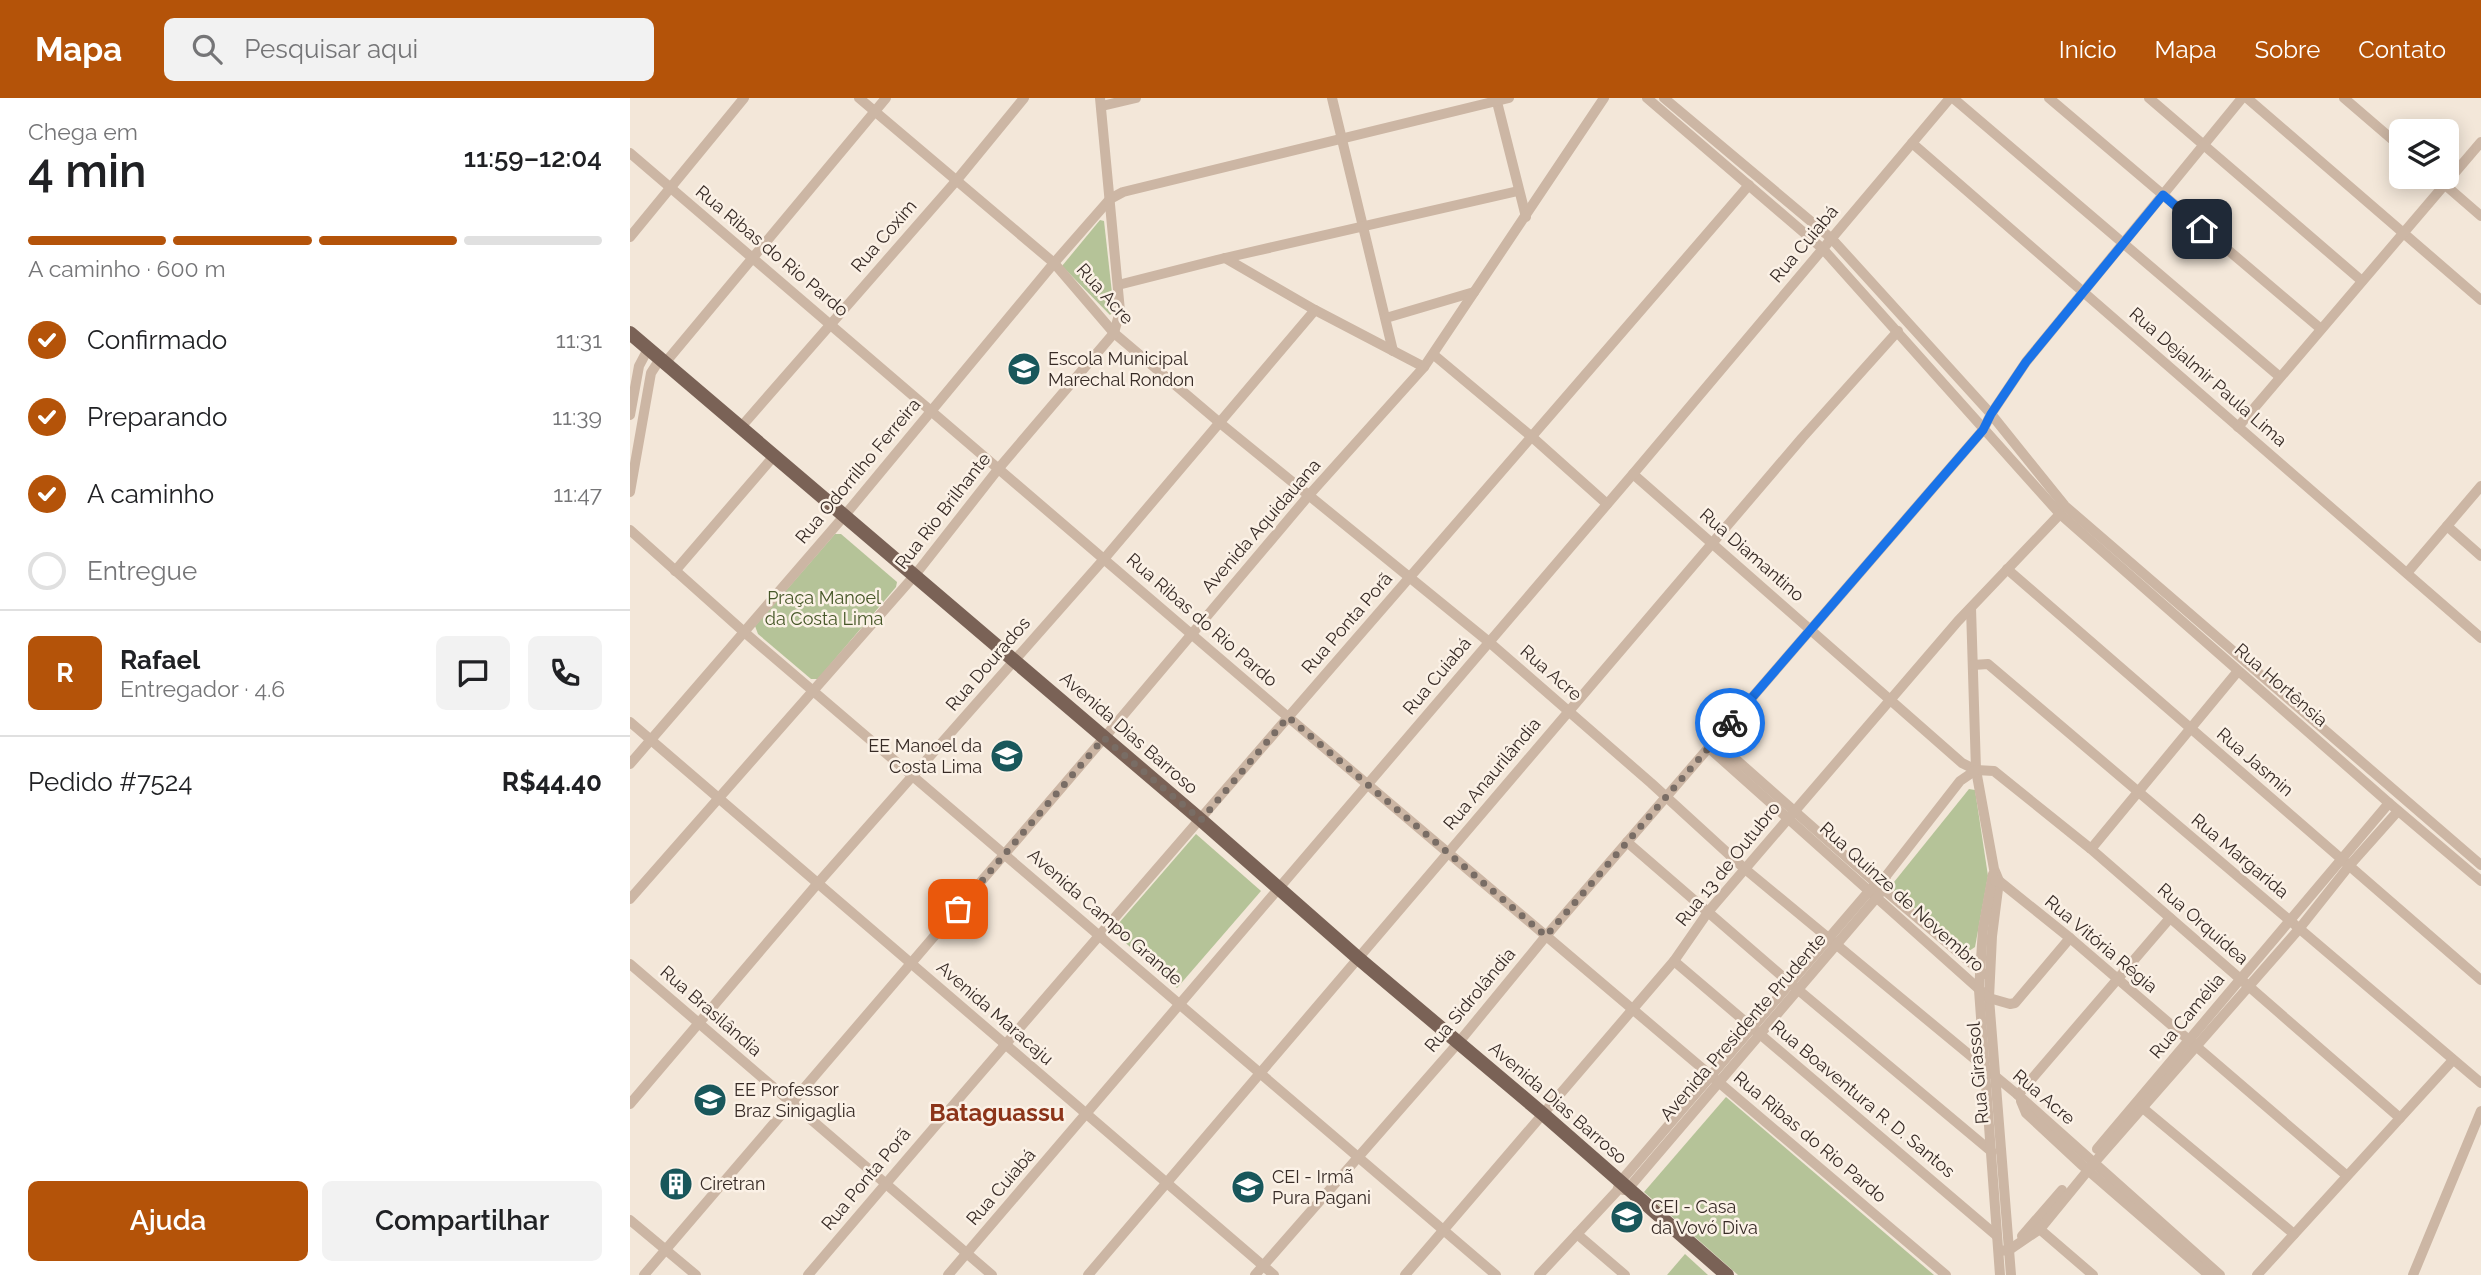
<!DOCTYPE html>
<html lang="pt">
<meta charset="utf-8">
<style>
:root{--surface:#fff;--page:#f2f2f2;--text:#202124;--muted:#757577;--line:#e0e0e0;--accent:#b45309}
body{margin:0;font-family:Raleway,sans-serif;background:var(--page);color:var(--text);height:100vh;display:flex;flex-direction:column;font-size:26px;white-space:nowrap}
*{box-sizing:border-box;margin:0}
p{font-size:23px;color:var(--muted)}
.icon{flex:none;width:38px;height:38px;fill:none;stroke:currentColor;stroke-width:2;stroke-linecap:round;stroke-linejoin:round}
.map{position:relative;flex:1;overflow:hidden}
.drawer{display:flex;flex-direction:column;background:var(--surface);width:630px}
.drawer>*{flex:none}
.fabs{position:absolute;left:1759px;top:21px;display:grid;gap:14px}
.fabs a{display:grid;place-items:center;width:70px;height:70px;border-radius:10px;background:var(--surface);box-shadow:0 4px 18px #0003;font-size:35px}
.pin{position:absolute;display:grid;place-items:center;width:60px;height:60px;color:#fff;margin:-30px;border-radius:14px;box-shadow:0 4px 10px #0006}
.courier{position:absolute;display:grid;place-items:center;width:70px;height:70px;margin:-35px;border:5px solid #1a73e8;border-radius:50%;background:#fff;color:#222;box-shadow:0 2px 9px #0007}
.overview em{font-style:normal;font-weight:600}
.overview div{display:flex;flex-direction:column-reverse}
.overview{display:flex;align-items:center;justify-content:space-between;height:119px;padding:0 28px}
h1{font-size:46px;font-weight:600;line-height:52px}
.bar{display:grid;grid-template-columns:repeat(4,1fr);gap:10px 7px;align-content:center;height:84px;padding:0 28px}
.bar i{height:9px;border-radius:5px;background:var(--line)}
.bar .current{background:var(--accent)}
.bar p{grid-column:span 4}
.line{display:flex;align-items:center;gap:18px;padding:0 28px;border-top:2px solid var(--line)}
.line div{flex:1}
.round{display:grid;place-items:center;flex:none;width:74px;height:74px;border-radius:10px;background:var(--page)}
ol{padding:0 28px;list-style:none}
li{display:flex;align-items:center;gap:21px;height:77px}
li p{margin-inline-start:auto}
li .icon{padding:7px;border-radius:50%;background:var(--accent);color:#fff;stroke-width:4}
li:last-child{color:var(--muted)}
li i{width:38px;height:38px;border:4px solid var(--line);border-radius:50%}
.action{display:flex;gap:14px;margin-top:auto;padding:14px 28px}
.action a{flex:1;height:80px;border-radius:10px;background:var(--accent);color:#fff;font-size:28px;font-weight:600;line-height:80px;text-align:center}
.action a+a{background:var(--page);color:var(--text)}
header{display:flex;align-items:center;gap:42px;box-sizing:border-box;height:98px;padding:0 35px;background:var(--accent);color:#fff}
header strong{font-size:33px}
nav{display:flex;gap:38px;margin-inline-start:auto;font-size:24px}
.search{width:490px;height:63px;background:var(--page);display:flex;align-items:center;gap:18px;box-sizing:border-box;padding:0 24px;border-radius:10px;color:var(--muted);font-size:26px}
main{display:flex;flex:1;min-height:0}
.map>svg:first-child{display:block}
</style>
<header>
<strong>Mapa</strong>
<div class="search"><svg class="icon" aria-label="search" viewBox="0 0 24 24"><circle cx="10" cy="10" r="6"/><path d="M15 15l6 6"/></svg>Pesquisar aqui</div>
<nav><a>Início</a><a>Mapa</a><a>Sobre</a><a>Contato</a></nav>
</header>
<main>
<section class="drawer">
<div class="overview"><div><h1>4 min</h1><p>Chega em</p></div><em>11:59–12:04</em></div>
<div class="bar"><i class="current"></i><i class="current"></i><i class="current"></i><i></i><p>A caminho · 600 m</p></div>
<ol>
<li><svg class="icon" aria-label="check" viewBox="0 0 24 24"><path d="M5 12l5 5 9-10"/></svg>Confirmado<p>11:31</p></li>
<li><svg class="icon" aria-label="check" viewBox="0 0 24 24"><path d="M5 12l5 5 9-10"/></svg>Preparando<p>11:39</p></li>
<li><svg class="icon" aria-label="check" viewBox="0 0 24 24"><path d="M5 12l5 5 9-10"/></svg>A caminho<p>11:47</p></li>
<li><i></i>Entregue</li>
</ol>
<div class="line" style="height:126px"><b class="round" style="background:var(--accent);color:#fff">R</b><div><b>Rafael</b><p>Entregador · 4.6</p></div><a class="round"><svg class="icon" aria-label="chat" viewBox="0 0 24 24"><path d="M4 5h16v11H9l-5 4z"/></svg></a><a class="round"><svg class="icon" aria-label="phone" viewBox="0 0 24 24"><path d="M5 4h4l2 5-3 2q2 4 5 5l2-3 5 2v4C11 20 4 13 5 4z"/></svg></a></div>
<div class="line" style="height:91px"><div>Pedido #7524</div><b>R$44.40</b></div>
<div class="action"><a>Ajuda</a><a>Compartilhar</a></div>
</section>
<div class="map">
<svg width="1851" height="1177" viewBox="0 0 1851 1177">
<rect width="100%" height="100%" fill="#f3e7d9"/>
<g fill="#b5c398">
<path d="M470 122 474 123 484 213 480 217 432 168Z"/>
<path d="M205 436H211L267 484 266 489 188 581H181L128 536 125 528Z"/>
<path d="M1339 691 1345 692 1358 778 1345 849 1339 853 1333 852 1260 789Z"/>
<path d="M566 736 631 793 547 890 482 833Z"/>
<path d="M1096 999 1304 1177H1108L1014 1094Z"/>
<path d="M1055 1156 1078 1177H1037Z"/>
</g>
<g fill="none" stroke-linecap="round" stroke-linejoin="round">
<g stroke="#ccb6a4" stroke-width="10">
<path d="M229 0 424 165 484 235 590 325 859 544 1021 685 1115 771 1388 997 1590 1177"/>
<path d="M702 0 763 253"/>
<path d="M866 0 896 119"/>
<path d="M1017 0 1193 151 1430 416 1759 705 1851 783"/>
<path d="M1034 0 1202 141 1361 316 1435 408 1851 767"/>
<path d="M1323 0 1650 279"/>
<path d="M1419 0 1691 231"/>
<path d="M1519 0 1732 183"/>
<path d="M1617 0 1851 202"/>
<path d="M1714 0 1771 49"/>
<path d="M472 8 506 0"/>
<path d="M1282 45 1851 540"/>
<path d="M0 55 658 619 1316 1177"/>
<path d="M1806 79 1851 118"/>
<path d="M0 139 114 0"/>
<path d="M595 160 685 212 794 269"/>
<path d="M488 187 595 160 888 93"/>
<path d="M756 220 844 194"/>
<path d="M804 257 902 339 977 406"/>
<path d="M35 265 256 0"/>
<path d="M0 317 9 268 18 251"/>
<path d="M111 329 326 83 394 0"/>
<path d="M1608 329 1851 44"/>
<path d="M1003 376 1332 665 1346 672 1364 673 1461 751 1770 1020"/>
<path d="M0 394 21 275 30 261"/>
<path d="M1817 428 1851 458"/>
<path d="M0 432 113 533 866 1177"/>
<path d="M1377 471 1851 882"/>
<path d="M45 473 144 358"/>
<path d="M1777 475 1851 388"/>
<path d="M1341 510 1346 672 1364 771 1369 783 1362 838 1359 900 1381 1177"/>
<path d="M1343 567 1358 566 1851 985"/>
<path d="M0 624 644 1177"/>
<path d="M1085 643 1246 785 1354 876"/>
<path d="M1079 650 1359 900 1380 906 1385 905 1440 840"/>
<path d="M0 666 215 417 424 165 480 101 493 94 879 0"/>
<path d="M997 744 1160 885 1362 1054"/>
<path d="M1461 751 1608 573"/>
<path d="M1363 776 1353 831 1349 892 1370 1177"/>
<path d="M1365 783H1369L1440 840 1716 1077"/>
<path d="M0 801 285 477 369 370 484 235 490 213 470 0"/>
<path d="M1044 863 1367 1138"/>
<path d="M0 866 362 1177"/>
<path d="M1388 997 1540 820"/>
<path d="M1391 1003 1396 1015 1453 1068 1579 1177"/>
<path d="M0 1006 188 785 474 461 685 212"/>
<path d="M1508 1006 1664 1136"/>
<path d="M1467 1051 1759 705"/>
<path d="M993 1092H997L1247 799 1253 791 1256 778"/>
<path d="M0 1122 66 1177"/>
<path d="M1406 1128 1463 1177"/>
<path d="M947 1136 995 1177"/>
<path d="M1392 1138 1432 1092"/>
<path d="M1369 1153 1379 1152 1410 1131 1464 1065 1669 831 1719 768 1768 713"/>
<path d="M14 1177 474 640 680 396 794 269 974 0"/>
<path d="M178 1177C489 811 806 451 1119 87"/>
<path d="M318 1177 1003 376 1320 0"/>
<path d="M458 1177 1172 340 1268 233"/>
<path d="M625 1177 829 944 916 838 1353 332 1361 316 1396 264 1612 0"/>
<path d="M775 1177 1044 863 1078 814 1328 523 1430 416"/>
<path d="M909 1177 987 1093 990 1084 1246 785 1256 778 1330 683 1346 672"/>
<path d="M1627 1177 1823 962"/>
<path d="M1783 1177 1851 1013"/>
</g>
<path stroke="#7a6256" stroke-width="14" d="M0 235 571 722 728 860 913 1016 1097 1177"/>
</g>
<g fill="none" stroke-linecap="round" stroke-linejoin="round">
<path stroke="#796d65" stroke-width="7" stroke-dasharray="0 12.6" d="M328 811 474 640 571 722 658 619 916 838 1100 625"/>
<path stroke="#1a73e8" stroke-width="9" d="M1100 625 1353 332 1361 316 1396 264 1533 97 1572 131"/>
</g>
<defs>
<symbol id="school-disc" viewBox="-11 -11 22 22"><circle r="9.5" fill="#19575b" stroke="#fbf1e6"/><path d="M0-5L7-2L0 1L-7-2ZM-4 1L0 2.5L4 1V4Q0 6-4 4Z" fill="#fff"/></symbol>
<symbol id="building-disc" viewBox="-11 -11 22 22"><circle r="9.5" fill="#19575b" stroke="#fbf1e6"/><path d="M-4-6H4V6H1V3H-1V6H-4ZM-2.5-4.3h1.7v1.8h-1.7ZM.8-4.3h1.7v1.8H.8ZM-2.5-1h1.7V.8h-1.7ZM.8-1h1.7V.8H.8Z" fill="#fff"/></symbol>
</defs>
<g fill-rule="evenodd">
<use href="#school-disc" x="375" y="252" width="38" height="38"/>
<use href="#school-disc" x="358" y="639" width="38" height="38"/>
<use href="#school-disc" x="61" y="983" width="38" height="38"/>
<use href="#building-disc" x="27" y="1067" width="38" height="38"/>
<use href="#school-disc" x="599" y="1070" width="38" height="38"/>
<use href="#school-disc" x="978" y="1100" width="38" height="38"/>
</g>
<g text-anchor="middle" stroke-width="5" stroke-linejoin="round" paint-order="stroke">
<g font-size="18" fill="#372b26" stroke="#fbf1e6">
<text transform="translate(254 138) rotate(-49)" y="6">Rua Coxim</text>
<text transform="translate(1174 146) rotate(-50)" y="6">Rua Cuiabá</text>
<text transform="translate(142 153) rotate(40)" y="6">Rua Ribas do Rio Pardo</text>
<text transform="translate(475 196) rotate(48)" y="6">Rua Acre</text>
<text transform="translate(1578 279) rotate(41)" y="6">Rua Dejalmir Paula Lima</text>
<text transform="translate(228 373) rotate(-50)" y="6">Rua Odorrilho Ferreira</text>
<text transform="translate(313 413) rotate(-52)" y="6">Rua Rio Brilhante</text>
<text transform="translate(631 428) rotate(-49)" y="6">Avenida Aquidauana</text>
<text transform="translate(1122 457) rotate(41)" y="6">Rua Diamantino</text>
<text transform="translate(572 522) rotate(41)" y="6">Rua Ribas do Rio Pardo</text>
<text transform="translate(717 525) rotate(-49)" y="6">Rua Ponta Porã</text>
<text transform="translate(358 566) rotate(-49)" y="6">Rua Dourados</text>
<text transform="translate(921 575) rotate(41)" y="6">Rua Acre</text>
<text transform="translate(807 578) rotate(-50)" y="6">Rua Cuiabá</text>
<text transform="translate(1651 587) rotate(41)" y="6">Rua Hortênsia</text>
<text transform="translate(499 635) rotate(41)" y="6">Avenida Dias Barroso</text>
<text transform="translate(1625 664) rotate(41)" y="6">Rua Jasmin</text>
<text transform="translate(862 676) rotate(-50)" y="6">Rua Anaurilândia</text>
<text transform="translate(1610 758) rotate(40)" y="6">Rua Margarida</text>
<text transform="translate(1098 766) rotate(-51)" y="6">Rua 13 de Outubro</text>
<text transform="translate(1272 799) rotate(42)" y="6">Rua Quinze de Novembro</text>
<text transform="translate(475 819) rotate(41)" y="6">Avenida Campo Grande</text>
<text transform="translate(1573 826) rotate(41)" y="6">Rua Orquídea</text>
<text transform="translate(1471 846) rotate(40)" y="6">Rua Vitória Régia</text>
<text transform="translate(840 902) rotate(-50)" y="6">Rua Sidrolândia</text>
<text transform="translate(81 913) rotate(41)" y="6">Rua Brasilândia</text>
<text transform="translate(365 915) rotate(41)" y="6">Avenida Maracaju</text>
<text transform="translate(1557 918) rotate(-50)" y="6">Rua Camélia</text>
<text transform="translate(1113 929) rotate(-49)" y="6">Avenida Presidente Prudente</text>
<text transform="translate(1348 975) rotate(-95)" y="6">Rua Girassol</text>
<text transform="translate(1414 999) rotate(40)" y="6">Rua Acre</text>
<text transform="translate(1233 1001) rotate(40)" y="6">Rua Boaventura R. D. Santos</text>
<text transform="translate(928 1005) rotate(41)" y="6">Avenida Dias Barroso</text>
<text transform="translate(1180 1039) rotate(40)" y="6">Rua Ribas do Rio Pardo</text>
<text transform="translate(236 1081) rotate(-50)" y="6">Rua Ponta Porã</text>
<text transform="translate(371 1089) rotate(-49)" y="6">Rua Cuiabá</text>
</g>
<g font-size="18" fill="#372b26" stroke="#fbf1e6" text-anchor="start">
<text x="418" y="267">Escola Municipal<tspan x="418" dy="21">Marechal Rondon</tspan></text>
<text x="352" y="654" text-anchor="end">EE Manoel da<tspan x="352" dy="21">Costa Lima</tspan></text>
<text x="104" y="998">EE Professor<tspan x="104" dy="21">Braz Sinigaglia</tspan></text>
<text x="642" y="1085">CEI - Irmã<tspan x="642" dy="21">Pura Pagani</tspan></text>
<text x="70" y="1092">Ciretran</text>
<text x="1021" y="1115">CEI - Casa<tspan x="1021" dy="21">da Vovó Diva</tspan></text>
</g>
<g font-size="18" fill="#465728" stroke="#fbf1e6">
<text x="194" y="506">Praça Manoel<tspan x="194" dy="21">da Costa Lima</tspan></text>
</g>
<g font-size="24" font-weight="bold" fill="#8c3419" stroke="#fbf1e6">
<text x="367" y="1023">Bataguassu</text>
</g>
</g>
</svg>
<div class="fabs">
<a><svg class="icon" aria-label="layers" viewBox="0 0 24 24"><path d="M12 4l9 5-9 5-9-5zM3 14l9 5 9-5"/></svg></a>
</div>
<div class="pin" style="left:328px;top:811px;background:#ea580c"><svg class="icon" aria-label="bag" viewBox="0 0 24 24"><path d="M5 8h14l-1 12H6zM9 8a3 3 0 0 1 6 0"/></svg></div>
<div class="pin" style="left:1572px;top:131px;background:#1f2937"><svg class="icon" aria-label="home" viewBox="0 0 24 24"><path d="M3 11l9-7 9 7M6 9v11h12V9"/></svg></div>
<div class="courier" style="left:1100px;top:625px"><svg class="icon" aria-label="bike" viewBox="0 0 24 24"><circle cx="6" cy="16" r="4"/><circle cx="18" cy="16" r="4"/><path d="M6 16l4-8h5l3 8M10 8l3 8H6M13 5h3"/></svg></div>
</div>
</main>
